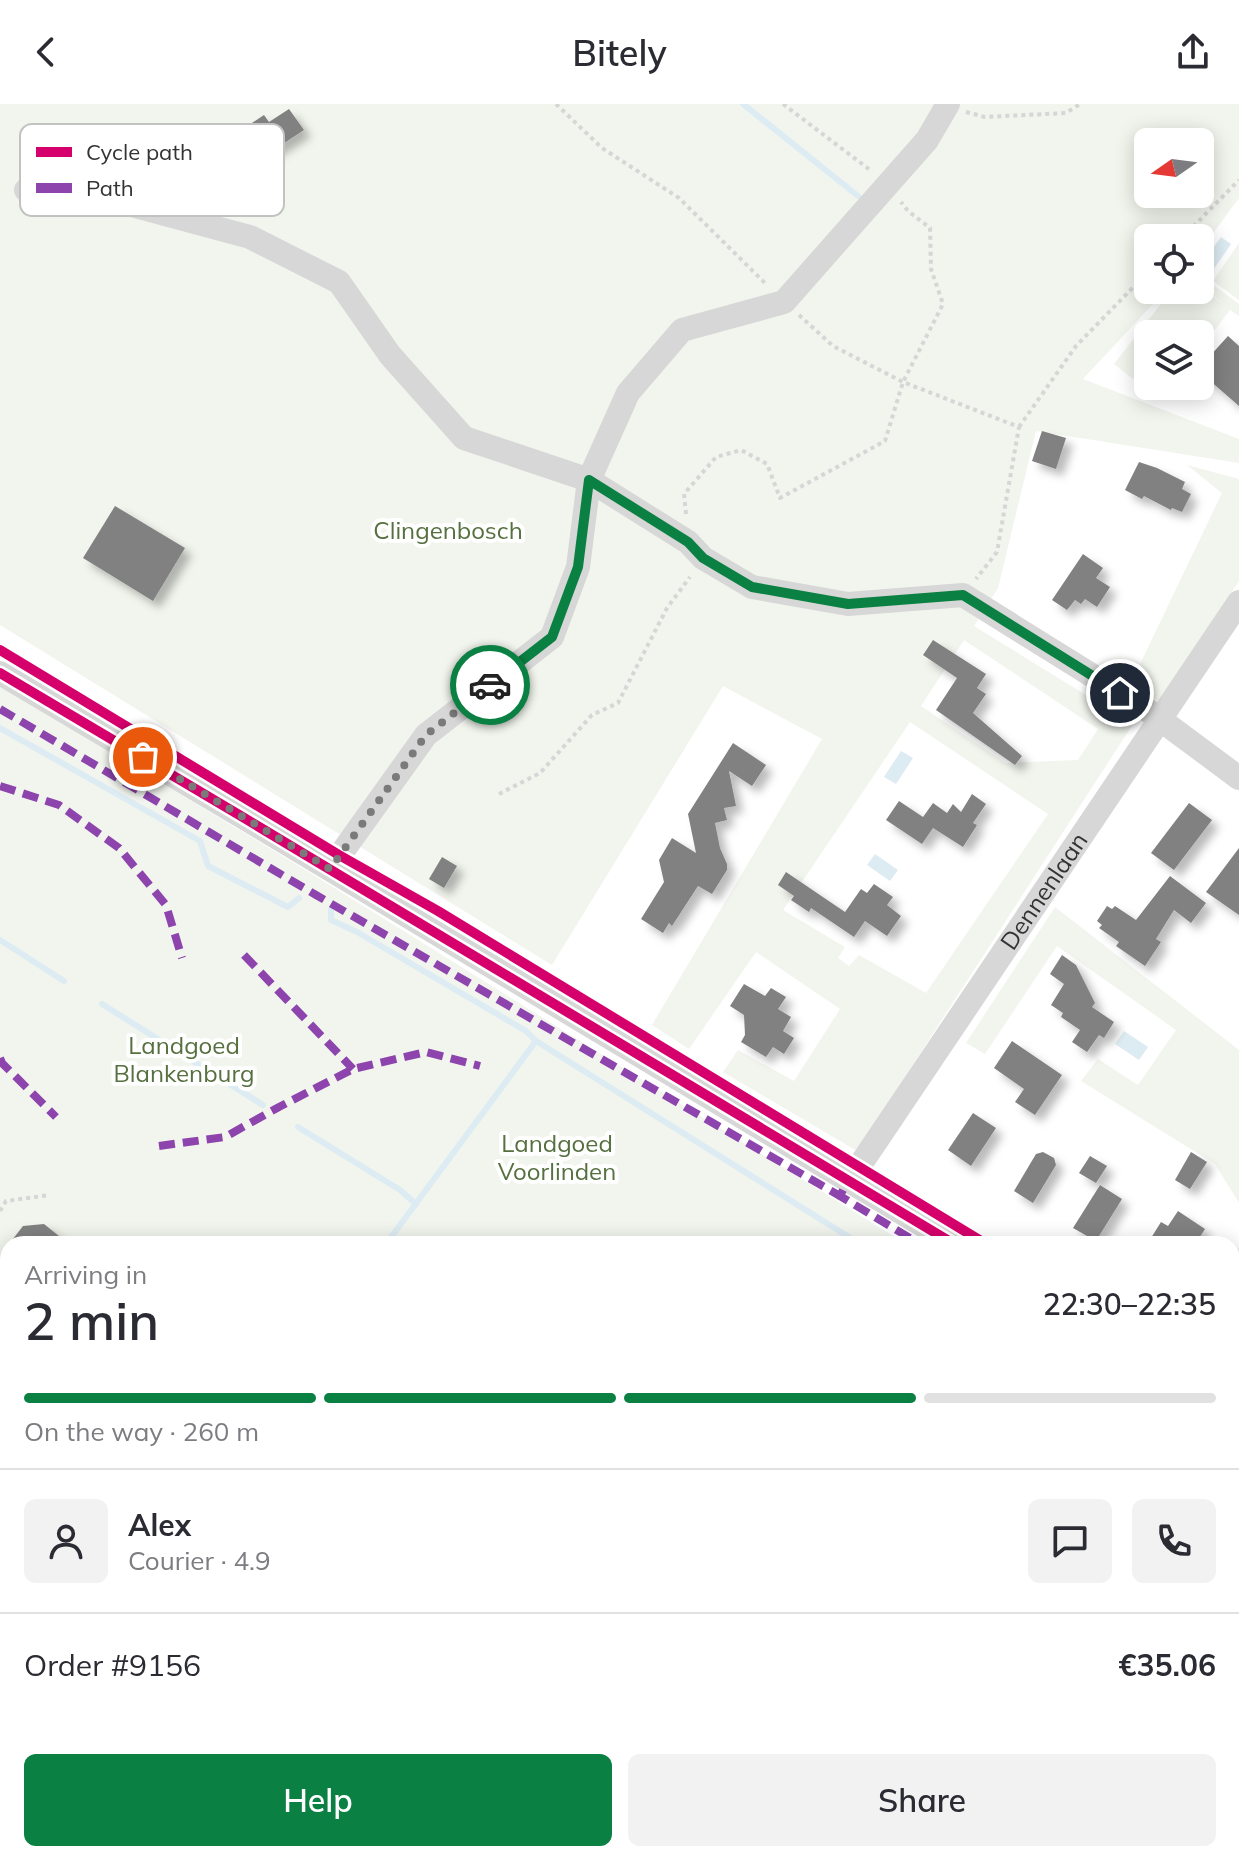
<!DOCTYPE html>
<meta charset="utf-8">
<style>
:root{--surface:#fff;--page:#f2f2f3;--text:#2b2b33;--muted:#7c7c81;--line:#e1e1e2;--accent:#0b8043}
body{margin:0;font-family:Mulish,sans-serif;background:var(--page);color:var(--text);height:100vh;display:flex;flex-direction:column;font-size:30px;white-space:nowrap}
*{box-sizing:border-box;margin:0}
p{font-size:26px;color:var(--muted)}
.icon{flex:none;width:44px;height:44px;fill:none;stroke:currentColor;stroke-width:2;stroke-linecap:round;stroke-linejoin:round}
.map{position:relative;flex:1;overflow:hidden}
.side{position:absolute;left:0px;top:1132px;width:1240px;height:626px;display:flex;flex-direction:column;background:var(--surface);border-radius:24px 24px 0 0;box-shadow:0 4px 20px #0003}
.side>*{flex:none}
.needle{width:52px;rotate:256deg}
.fabs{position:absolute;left:1134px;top:24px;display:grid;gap:16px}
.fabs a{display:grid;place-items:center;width:80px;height:80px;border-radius:12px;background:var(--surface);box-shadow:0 4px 20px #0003;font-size:40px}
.pin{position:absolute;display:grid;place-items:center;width:68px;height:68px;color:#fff;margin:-34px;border:4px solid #fff;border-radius:50%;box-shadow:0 2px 8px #0007}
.courier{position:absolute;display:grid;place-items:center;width:80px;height:80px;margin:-40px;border:6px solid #0b8043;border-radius:50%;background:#fff;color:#222;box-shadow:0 2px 10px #0007}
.summary em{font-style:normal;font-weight:600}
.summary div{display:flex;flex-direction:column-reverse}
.summary{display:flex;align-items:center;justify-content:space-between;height:136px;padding:0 24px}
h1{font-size:52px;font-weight:600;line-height:60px}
.bar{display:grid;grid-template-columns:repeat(4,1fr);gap:12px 8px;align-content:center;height:96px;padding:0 24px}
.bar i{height:10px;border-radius:6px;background:var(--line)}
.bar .active{background:var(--accent)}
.bar p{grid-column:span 4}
.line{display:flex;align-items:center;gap:20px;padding:0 24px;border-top:2px solid var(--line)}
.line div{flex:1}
.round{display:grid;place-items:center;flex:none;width:84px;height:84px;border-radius:12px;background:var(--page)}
.primary-button{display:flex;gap:16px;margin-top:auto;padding:16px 24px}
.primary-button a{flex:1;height:92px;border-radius:12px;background:var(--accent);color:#fff;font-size:32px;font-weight:600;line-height:92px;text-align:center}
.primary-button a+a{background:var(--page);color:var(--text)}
header{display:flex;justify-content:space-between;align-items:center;height:104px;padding:0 24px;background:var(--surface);font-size:36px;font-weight:600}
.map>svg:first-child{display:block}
</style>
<header><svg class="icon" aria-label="back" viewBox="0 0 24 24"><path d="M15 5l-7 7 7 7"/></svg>Bitely<svg class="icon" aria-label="share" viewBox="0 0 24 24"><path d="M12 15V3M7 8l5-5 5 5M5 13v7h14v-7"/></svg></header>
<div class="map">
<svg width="1239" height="1757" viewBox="0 0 1239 1757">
<defs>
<filter id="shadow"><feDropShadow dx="7" dy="7" stdDeviation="4" flood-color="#0004"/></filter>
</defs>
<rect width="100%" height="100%" fill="#fff"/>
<g fill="#f1f5ed" fill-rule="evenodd">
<path d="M0 0H1239V94L1200 147V134H1148V186H1166L1083 275 1239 335V359L1036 327 998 484 974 522 1133 620 857 1047 723 968 738 946 794 977 840 905 756 848 689 945 652 921 822 635 723 582 552 861 0 521ZM1148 38H1200V90H1148ZM964 536 1098 625 1078 656 1006 659 921 602ZM910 618 1048 710 926 889 859 851 849 862 838 854 845 843 783 806Z"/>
<path d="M1239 139V196L1213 177Z"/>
<path d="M1200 171 1239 200V212L1230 206 1200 245V230H1148V282H1170L1160 296 1114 260 1172 186H1200V182L1227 203 1200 180Z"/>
<path d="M1187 361 1239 375V477L1159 598 1131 579 1222 389Z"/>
<path d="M0 581 312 770 906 1140H8V1750H1232V1336L1239 1340V1757H0Z"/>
<path d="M1055 803 1239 946V1099L1215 1060 1081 977 1098 955 1138 981 1176 926 1057 842 985 950 966 939Z"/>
<path d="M1239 1143V1276L1232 1272V1155Z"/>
</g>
<g fill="#ddebf3">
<path d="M1221 133 1231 140 1211 169 1200 162Z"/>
<path d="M901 647 913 654 896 680 884 673Z"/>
<path d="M875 750 898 766 890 777 867 761Z"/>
<path d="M1124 927 1148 943 1139 956 1115 940Z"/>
<path d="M1232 1727 1239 1734V1737L1229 1757H1146L1150 1750H1232Z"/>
</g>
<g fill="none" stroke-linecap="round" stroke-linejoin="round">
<g stroke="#ddebf3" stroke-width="6">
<path d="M743 0 858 92"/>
<path d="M0 624 200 737 208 762 288 803 299 794"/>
<path d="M331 805V816L357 828 526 927 536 937 860 1140"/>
<path d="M0 836 64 877"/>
<path d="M102 900 263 1001"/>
<path d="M298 1023 400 1086 416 1100"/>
<path d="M386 1140 536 937"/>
<path d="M0 1274 8 1275"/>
<path d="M1232 1376 1239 1380"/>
<path d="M0 1653 8 1650"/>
</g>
</g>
<g fill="#818181" filter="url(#shadow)">
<path d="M289 5 304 26 252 60V70L242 77 232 75 222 82 214 78 203 61 204 54 217 45 221 46 243 31 240 27 264 11 269 18Z"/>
<path d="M1228 232 1239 242V302L1200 268V244L1209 253Z"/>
<path d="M1042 327 1066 334 1056 365 1032 357Z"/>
<path d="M1139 358 1157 364 1185 378 1182 385 1191 390 1182 408 1172 404 1171 406 1144 392 1142 395 1125 386Z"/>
<path d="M115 402 185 444 153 497 83 454Z"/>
<path d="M1083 450 1103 464 1096 474 1110 483 1097 503 1085 495 1081 500 1075 496 1067 506 1052 496Z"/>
<path d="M933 536 986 570 977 584 986 590 973 609 1022 652 1015 661 936 606 957 574 923 551Z"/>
<path d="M733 639 766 661 752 682 729 667 736 702 724 704 727 716 715 719 720 744 727 760V766L712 790 698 782 672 822 669 819 663 829 641 815 664 778 659 756 672 734 696 749 688 710Z"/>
<path d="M972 690 986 700 973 719 977 721 963 743 933 724 922 740 886 716 899 697 923 713 933 699 947 709 953 700 961 708Z"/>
<path d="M1189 699 1212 716 1174 766 1151 749Z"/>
<path d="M1239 744V811L1206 788Z"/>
<path d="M442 753 457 762 444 784 429 775Z"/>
<path d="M786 768 845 808 861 785 867 789 874 780 893 793 887 801 901 812 887 832 865 817 854 833 811 804 809 808 791 796 794 792 778 781Z"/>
<path d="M1170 772 1206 799 1191 819 1174 806 1156 835 1161 838 1145 862 1116 842 1119 838 1099 824 1102 821 1097 817 1107 802 1112 805 1115 802 1136 816Z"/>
<path d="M1062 851 1076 861 1095 899 1092 903 1114 918 1104 934 1099 931 1087 948 1072 938 1080 926 1061 913 1063 909 1051 901 1064 880 1050 870Z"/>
<path d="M744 880 765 892 771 884 786 893 778 905 791 913 783 927 794 934 784 950 773 943 766 953 741 938 745 931 744 911 730 902Z"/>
<path d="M1012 937 1062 971 1035 1011 1015 998 1024 985 994 964Z"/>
<path d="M973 1009 996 1024 971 1062 948 1046Z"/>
<path d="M1043 1048 1054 1054 1056 1061 1033 1099 1014 1087 1036 1050Z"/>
<path d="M1191 1048 1207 1058 1190 1085 1175 1076Z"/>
<path d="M1090 1052 1107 1062 1096 1079 1079 1069Z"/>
<path d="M1100 1081 1122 1095 1096 1137 1073 1124Z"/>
<path d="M1178 1107 1205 1125 1196 1139 1198 1140H1157L1158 1138 1151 1134 1161 1118 1168 1122Z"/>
<path d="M44 1120 69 1140H9L23 1122Z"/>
</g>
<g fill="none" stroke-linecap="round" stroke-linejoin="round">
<g stroke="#d6d6d6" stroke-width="4" stroke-dasharray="4 4" stroke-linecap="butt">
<path d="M556 0 602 44 679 94 766 180"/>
<path d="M783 0 870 66"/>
<path d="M966 8 985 13 1066 9 1080 0"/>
<path d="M1182 134 1239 76"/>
<path d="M799 211 833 242 903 278 1019 323 997 448 976 475"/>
<path d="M1019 323 1076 242 1148 168"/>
<path d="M686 410 684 390 716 353 741 346 767 360 780 394 885 337 903 278 943 200 931 165 930 124 908 107 901 98"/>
<path d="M499 690 540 669 592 611 618 599 667 504 690 473"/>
<path d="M0 1107 6 1097 50 1091"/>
<path d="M0 1180 8 1187"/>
<path d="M0 1237 6 1243 8 1236"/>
<path d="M0 1338 8 1336"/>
<path d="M0 1369 8 1361"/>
<path d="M0 1523 8 1521"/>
<path d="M0 1694 8 1696"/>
<path d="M0 1742 8 1745"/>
<path d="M120 1750 125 1757"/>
<path d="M29 1757 31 1750"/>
</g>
<g stroke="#d7d7d7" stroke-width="24">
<path d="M26 86 120 98 250 133 339 178 390 251 464 334 589 376 688 438 703 454 752 483 848 500 963 491 1146 605 1239 674"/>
<path d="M0 569 241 712 954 1140"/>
<path d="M330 765 426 631 552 533 578 463 589 376 628 289 682 226 784 198 927 36 948 0"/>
<path id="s1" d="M850 1076 1239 498"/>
<path d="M1232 1312 1239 1316"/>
</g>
<g stroke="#8e44ad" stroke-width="8" stroke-dasharray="16 8" stroke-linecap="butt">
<path d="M0 605 316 791 840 1092"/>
<path d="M0 682 59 701 119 744 166 801 182 854"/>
<path d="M244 851 353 965"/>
<path d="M0 954 2 959 56 1013"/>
<path d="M159 1042 225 1033 279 1003 353 965 426 948 480 962"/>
<path d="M843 1086 840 1092 920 1140"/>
<path d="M1232 1327 1239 1332"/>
</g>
<defs>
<g id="cycleway">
<path d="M0 546 339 751 438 807 986 1140"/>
<path d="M0 569 241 712 954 1140"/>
</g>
</defs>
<use href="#cycleway" stroke="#fff" stroke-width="15"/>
<use href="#cycleway" stroke="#d6006c" stroke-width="10"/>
</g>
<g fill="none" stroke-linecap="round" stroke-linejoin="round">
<path stroke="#7a7a7a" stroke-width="8" stroke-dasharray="0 14.4" d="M143 653 330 765 426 631 490 581"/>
<path stroke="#0b8043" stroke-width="10" d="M490 581 552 533 578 463 589 376 688 438 703 454 752 483 848 500 963 491 1120 589"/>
</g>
<g text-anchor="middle" stroke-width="8" stroke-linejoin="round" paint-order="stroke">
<g font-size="24" fill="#56703f" stroke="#fff">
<text x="448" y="435">Clingenbosch</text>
<text x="184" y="950">Landgoed<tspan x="184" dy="28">Blankenburg</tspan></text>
<text x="557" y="1048">Landgoed<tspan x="557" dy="28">Voorlinden</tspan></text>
</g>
<g font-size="24" fill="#333" stroke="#fff">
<text dy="8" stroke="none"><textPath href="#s1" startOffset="348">Dennenlaan</textPath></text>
</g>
</g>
<rect x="20" y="20" width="264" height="92" rx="12" fill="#fff" stroke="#c2c2c2" stroke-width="2"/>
<rect x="36" y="43" width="36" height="10" fill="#d6006c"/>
<rect x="36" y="79" width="36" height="10" fill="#8e44ad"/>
<g font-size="22" fill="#333">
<text x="86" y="56">Cycle path</text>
<text x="86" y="92">Path</text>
</g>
</svg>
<div class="fabs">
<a><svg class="needle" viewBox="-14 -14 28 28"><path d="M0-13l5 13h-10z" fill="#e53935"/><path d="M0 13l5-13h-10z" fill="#7c7c81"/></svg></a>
<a><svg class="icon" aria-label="locate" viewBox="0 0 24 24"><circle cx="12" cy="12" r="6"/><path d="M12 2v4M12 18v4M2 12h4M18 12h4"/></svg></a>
<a><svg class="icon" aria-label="layers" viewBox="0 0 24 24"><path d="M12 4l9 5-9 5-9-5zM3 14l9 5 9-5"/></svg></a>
</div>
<div class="pin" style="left:143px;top:653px;background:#ea580c"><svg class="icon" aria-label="bag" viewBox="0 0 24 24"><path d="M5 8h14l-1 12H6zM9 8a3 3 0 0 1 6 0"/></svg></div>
<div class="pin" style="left:1120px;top:589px;background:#1f2937"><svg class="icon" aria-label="home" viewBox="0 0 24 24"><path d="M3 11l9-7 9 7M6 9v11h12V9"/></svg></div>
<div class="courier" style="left:490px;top:581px"><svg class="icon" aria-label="car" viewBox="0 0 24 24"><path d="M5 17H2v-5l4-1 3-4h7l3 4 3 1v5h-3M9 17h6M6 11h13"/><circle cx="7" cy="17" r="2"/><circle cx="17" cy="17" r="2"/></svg></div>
<section class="side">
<div class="summary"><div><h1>2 min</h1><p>Arriving in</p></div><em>22:30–22:35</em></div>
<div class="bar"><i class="active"></i><i class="active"></i><i class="active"></i><i></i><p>On the way · 260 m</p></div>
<div class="line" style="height:144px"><a class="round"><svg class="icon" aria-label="person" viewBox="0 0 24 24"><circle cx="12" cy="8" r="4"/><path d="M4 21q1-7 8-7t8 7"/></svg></a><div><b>Alex</b><p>Courier · 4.9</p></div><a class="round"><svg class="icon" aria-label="chat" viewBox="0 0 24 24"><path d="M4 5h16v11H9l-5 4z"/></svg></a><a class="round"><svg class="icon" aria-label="phone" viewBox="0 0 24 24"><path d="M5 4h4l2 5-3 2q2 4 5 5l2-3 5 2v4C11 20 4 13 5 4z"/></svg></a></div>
<div class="line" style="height:104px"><div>Order #9156</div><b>€35.06</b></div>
<div class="primary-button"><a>Help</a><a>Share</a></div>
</section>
</div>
